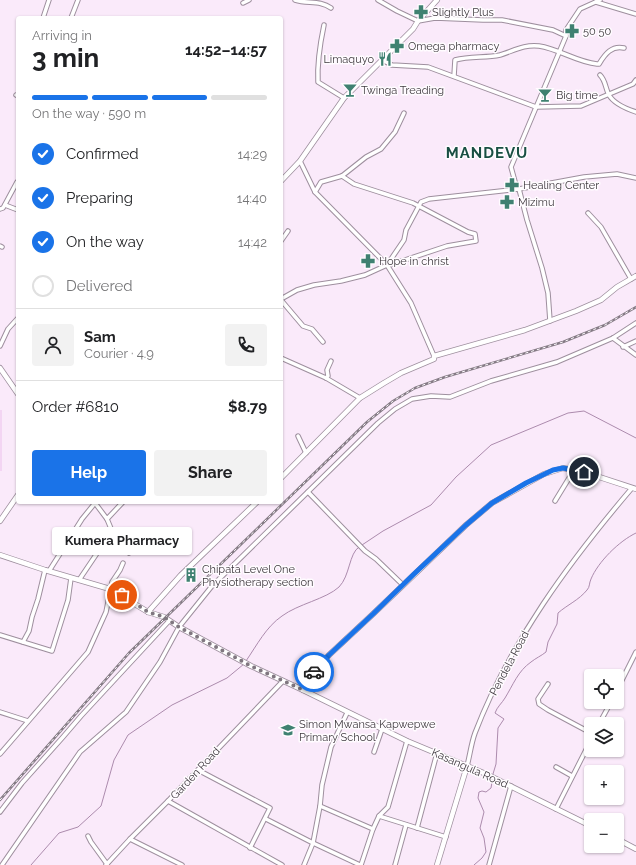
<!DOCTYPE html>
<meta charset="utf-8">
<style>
:root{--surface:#fff;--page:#f2f2f2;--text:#202124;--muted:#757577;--line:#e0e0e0;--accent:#1a73e8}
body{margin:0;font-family:Raleway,sans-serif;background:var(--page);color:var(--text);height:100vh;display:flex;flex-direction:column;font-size:15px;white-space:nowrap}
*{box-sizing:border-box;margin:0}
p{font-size:13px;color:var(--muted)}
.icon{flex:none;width:22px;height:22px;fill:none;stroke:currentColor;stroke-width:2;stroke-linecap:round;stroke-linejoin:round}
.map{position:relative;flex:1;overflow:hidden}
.drawer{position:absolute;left:16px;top:16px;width:267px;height:488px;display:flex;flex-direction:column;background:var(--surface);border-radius:4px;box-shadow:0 1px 3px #0004}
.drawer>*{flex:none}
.controls{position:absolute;left:584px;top:669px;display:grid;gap:8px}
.controls a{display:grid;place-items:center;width:40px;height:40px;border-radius:4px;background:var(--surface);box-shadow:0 1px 3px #0004;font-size:20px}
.pin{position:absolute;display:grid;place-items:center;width:34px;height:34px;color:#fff;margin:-17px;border:2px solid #fff;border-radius:50%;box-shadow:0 1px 4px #0007}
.courier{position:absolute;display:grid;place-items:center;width:40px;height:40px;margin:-20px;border:3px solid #1a73e8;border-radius:50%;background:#fff;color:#222;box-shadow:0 1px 5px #0007}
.bubble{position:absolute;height:28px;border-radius:4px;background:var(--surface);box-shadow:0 1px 3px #0004;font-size:13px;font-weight:700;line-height:28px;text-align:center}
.overview em{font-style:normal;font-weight:700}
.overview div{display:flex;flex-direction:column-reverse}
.overview{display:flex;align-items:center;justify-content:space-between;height:68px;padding:0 16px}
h1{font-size:26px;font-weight:700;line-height:30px}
.bar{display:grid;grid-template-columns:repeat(4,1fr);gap:6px 4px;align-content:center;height:48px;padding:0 16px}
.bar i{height:5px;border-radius:3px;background:var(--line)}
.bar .current{background:var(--accent)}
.bar p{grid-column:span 4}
.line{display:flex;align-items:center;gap:10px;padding:0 16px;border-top:1px solid var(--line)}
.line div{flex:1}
.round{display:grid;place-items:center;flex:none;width:42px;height:42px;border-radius:4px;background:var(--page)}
ol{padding:0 16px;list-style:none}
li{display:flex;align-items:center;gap:12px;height:44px}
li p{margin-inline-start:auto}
li .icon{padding:4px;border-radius:50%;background:var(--accent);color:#fff;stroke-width:4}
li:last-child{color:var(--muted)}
li i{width:22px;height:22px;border:2px solid var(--line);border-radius:50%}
.action{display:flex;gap:8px;margin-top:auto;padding:8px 16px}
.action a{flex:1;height:46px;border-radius:4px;background:var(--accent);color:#fff;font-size:16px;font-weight:700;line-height:46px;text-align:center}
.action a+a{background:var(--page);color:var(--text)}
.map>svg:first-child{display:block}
</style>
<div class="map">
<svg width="636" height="865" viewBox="0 0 636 865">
<rect width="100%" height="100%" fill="#faeafa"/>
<rect fill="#f3d5f3" x="0" y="410" width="2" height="61"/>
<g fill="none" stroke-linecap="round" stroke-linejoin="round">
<g stroke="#ac8bad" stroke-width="1">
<path d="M362 545 383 531 431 505 456 477 491 445 568 413 584 411 636 438"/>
<path d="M246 661C257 645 266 627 282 616 298 604 326 599 339 587 350 576 349 553 359 547"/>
<path d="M493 774 496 764 498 728 504 719 495 713C497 707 502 703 505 698 513 685 518 671 531 662 536 658 541 656 546 652L548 642 557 624 558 613C567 605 579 600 587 590 590 587 589 583 591 579 598 562 619 541 636 533"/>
<path d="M31 865 59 833 78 827 101 806 114 760 128 735 172 705 227 678 244 664"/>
<path d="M474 865 482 858 486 852 484 838 480 828 484 812 478 798 479 792 482 791 486 792 491 788 492 782"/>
</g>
<defs>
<g id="street">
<path d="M295 0C308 4 320 0 331 8"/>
<path d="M378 0 397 11 418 21 435 18 483 20H502L553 30 566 36"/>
<path d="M596 2 636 14"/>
<path d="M243 3 249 0"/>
<path d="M43 18 49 0"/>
<path d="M71 18 78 0"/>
<path d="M324 25C320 44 317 63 318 82L344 98"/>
<path d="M382 60 392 65 428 67 536 107 581 106 633 84 636 80"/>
<path d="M600 75C606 81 605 88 609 95 614 104 627 109 636 112"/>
<path d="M454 76 455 60C470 56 486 58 500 55 513 51 525 44 539 46 559 49 577 62 597 64H599C605 54 612 45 624 48"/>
<path d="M16 95 18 96"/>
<path d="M300 161 315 192 387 265 411 303 434 356"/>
<path d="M517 189 511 167 566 36V30L580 9 600 0"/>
<path d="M519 189 527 220 542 268 548 293 550 321"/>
<path d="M315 192 321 182 342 176 366 157 381 149 395 132 404 113"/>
<path d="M5 205 18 210"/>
<path d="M0 209 3 208 17 182"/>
<path d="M588 213 601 227 631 279"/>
<path d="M281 241 288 231"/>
<path d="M0 246 2 247"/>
<path d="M387 265 404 240 406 230 421 202 429 199 519 189 584 177 617 174 636 178"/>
<path d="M281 299 297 290 314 285 341 281 365 275 387 265 402 261 447 246 476 241 475 234 468 232 413 203 354 184 342 176"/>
<path d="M281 300 303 326 312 329 323 342"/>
<path d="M613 338 636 355"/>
<path d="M0 346 8 329 18 318"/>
<path d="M623 347 636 341"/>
<path d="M281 358 326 378 360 398"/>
<path d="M326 378 328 376 327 370 331 361"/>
<path d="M298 436 306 453"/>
<path d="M308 492 365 551 376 559 403 585"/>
<path d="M555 501 574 470"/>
<path d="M95 503 107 519 123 502"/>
<path d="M107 519 112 531 129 553"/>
<path d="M49 571 82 519 95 503"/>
<path d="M79 580 112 531"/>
<path d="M0 635 52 651 68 600 71 578"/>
<path d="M23 642 29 631 32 617 38 599 45 570"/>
<path d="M548 684 538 699 539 704 548 710 591 733"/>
<path d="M617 690 636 652"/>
<path d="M0 712 28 721"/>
<path d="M599 724 611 702"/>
<path d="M374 752 382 729"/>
<path d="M0 754 88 652 106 612 112 582 120 570 123 563"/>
<path d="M467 766C470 755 471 744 475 733 510 642 569 562 632 488"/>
<path d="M556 767 572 776"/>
<path d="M198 770 270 808 250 848"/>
<path d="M168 801 282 865"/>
<path d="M320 806 373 829"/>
<path d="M556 809 591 740"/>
<path d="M0 812 22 783 63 737 81 716 169 621"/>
<path d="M379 816 446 837"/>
<path d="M266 819 313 843 360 865"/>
<path d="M417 828 437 753"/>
<path d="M88 836 91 842 107 864"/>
<path d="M130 839 182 865"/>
<path d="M2 865 80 752 126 712 160 662 179 627 212 586 378 423 395 409 412 399 431 396 450 397 491 381 557 362 613 338 636 323"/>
<path d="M106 865 130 839 168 801 283 681"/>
<path d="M304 865 313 843 320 806 322 785 331 747 347 713"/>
<path d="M361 865 373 829 379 816 388 807 407 741"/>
<path d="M395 865 406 825"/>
<path d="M489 865 511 786"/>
</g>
<g id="secondary">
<path d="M281 181 300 161 344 98 413 29 418 21 437 0"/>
<path d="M0 368 18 394"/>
<path d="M281 478 360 398 384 383 401 373 434 359V356L525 330 576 311 601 300 617 287 636 276"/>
<path d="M0 521 18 495"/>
<path d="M0 555 45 570 110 589 148 612 164 617 179 627 251 666 303 690 407 741 486 774 591 826"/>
<path d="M148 612 181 575 257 502"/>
<path d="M303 690 317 668 329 655 373 614 466 525 492 503 544 474 563 468 584 472 636 489"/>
<path d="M617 839 636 849"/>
<path d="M437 865 467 766"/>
</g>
</defs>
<use href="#street" stroke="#9e8f9e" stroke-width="5.5"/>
<use href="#secondary" stroke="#9e8f9e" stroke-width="6"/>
<use href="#street" stroke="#fff" stroke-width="3.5"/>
<use href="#secondary" stroke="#fff" stroke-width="4.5"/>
<defs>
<path id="rail" d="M0 800 129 653 367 422 393 401 415 388 445 377 563 342 605 325 636 307"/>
</defs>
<use href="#rail" stroke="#857b85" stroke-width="2.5"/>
<use href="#rail" stroke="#fffcff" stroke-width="1" stroke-dasharray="3" stroke-linecap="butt"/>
</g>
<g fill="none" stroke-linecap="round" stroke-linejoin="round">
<path stroke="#807780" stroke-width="4" stroke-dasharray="0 7.2" d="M122 595 148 612 164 617 179 627 251 666 303 690 314 672"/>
<path stroke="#1a73e8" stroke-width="5" d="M314 672 329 655 373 614 414 574 466 525 492 503 526 483 553 470 563 468 584 472"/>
</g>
<defs>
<symbol id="pharmacy-bare" viewBox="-9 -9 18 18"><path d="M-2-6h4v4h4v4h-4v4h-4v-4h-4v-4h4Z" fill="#3f8171" stroke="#fffcff" stroke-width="2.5" paint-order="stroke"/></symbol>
<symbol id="restaurant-bare" viewBox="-9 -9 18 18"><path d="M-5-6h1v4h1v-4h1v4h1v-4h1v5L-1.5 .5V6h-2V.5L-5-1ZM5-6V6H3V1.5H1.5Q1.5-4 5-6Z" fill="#3f8171" stroke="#fffcff" stroke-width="2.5" paint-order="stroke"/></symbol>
<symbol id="bar-bare" viewBox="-9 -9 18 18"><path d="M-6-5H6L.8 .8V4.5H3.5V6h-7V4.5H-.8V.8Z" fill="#3f8171" stroke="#fffcff" stroke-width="2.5" paint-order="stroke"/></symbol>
<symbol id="building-bare" viewBox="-9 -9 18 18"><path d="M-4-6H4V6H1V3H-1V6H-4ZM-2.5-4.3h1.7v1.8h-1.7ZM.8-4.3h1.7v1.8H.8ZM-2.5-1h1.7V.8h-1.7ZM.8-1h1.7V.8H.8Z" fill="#3f8171" stroke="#fffcff" stroke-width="2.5" paint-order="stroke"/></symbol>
<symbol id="school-bare" viewBox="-9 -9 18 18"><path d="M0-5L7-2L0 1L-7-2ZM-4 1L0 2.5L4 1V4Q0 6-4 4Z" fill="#3f8171" stroke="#fffcff" stroke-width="2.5" paint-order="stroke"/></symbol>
</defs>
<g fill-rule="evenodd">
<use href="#pharmacy-bare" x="411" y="2" width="20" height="20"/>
<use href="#pharmacy-bare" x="562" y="21" width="20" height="20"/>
<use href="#pharmacy-bare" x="387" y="36" width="20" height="20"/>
<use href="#restaurant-bare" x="375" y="49" width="20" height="20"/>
<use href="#bar-bare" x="340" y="80" width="20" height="20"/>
<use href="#bar-bare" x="535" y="85" width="20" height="20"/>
<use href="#pharmacy-bare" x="502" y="175" width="20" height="20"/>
<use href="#pharmacy-bare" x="497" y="192" width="20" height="20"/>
<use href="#pharmacy-bare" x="358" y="251" width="20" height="20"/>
<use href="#building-bare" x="181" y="565" width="20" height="20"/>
<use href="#school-bare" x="278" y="720" width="20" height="20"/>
</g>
<g text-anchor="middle" stroke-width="3" stroke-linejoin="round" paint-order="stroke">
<g font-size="11" fill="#3f393f" stroke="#fffcff" text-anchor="start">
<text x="432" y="16">Slightly Plus</text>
<text x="583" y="35">50 50</text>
<text x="408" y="50">Omega pharmacy</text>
<text x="374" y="63" text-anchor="end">Limaquyo</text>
<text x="361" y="94">Twinga Treading</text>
<text x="556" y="99">Big time</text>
<text x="523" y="189">Healing Center</text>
<text x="518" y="206">Mizimu</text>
<text x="379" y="265">Hope in christ</text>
<text x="202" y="573">Chipata Level One<tspan x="202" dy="13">Physiotherapy section</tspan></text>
<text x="299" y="728">Simon Mwansa Kapwepwe<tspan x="299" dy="13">Primary School</tspan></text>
</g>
<g font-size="11" fill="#3f393f" stroke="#fffcff">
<text transform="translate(509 663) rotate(-62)" y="4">Pendela Road</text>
<text transform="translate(470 768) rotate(24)" y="4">Kasangula Road</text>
<text transform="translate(195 773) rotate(-47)" y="4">Garden Road</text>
</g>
<g font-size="15" font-weight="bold" letter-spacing="1" fill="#194f43" stroke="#fffcff">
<text x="487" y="158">MANDEVU</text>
</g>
</g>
</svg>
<div class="controls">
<a><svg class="icon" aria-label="locate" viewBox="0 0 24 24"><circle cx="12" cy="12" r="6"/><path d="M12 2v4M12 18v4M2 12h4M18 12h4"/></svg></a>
<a><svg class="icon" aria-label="layers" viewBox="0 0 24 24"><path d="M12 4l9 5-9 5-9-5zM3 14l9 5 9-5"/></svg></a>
<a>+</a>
<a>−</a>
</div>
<div class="pin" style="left:122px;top:595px;background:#ea580c"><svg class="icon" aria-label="bag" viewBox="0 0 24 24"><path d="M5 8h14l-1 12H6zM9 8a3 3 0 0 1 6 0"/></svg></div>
<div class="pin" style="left:584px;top:472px;background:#1f2937"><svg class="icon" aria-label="home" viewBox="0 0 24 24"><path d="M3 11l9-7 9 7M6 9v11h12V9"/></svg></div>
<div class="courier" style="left:314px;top:672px"><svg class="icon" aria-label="car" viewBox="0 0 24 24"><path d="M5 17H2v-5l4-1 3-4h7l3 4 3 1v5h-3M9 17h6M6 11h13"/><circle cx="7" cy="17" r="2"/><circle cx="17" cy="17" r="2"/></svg></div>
<div class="bubble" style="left:52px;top:527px;width:140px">Kumera Pharmacy</div>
<section class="drawer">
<div class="overview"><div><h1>3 min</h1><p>Arriving in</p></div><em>14:52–14:57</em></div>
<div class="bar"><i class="current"></i><i class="current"></i><i class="current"></i><i></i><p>On the way · 590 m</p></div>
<ol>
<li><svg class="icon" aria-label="check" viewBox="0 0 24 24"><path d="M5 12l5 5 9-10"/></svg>Confirmed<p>14:29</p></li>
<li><svg class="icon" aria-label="check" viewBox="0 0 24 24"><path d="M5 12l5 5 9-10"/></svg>Preparing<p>14:40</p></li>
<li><svg class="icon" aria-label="check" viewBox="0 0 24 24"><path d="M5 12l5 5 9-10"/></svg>On the way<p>14:42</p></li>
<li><i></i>Delivered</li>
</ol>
<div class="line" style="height:72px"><a class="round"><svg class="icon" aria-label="person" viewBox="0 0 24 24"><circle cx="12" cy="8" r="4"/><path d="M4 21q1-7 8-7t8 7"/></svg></a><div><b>Sam</b><p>Courier · 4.9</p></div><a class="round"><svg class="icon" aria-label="phone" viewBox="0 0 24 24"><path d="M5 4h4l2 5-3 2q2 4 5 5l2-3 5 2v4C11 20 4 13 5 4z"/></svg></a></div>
<div class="line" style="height:52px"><div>Order #6810</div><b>$8.79</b></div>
<div class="action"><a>Help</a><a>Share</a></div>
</section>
</div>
